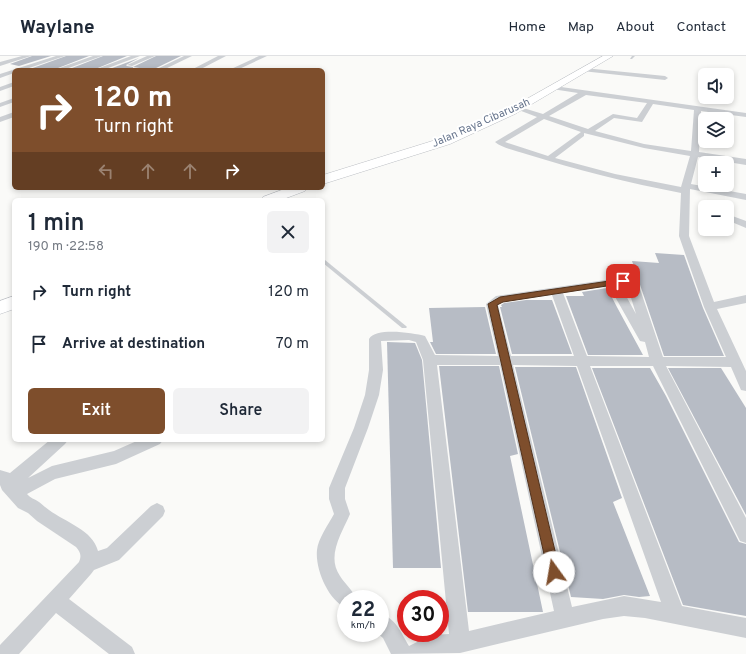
<!DOCTYPE html>
<html lang="en">
<head>
<meta charset="utf-8">
<style>
	:root { --surface:#fff; --page:#f2f2f3; --text:#1f2937; --muted:#747a83; --line:#e0e1e3; --accent:#7e4e2c }
	body { margin:0; font-family:Overpass,sans-serif; background:var(--page); color:var(--text); height:100vh; display:flex; flex-direction:column; font-size:15px; white-space:nowrap }
	* { box-sizing:border-box; margin:0 }
	p { font-size:13px; color:var(--muted) }
	.icon { flex:none; width:22px; height:22px; fill:none; stroke:currentColor; stroke-width:2; stroke-linecap:round; stroke-linejoin:round }
	.map { position:relative; flex:1; overflow:hidden }
	.side { position:absolute; left:12px; top:142px; width:313px; height:244px; display:flex; flex-direction:column; background:var(--surface); border-radius:6px; box-shadow:0 2px 6px #0003 }
	.side>* { flex:none }
	.hud { position:absolute; left:12px; top:12px; width:313px; height:122px; border-radius:6px; box-shadow:0 2px 6px #0003; background:#7e4e2c; color:#fff; overflow:hidden }
	.controls { position:absolute; left:698px; top:12px; display:grid; gap:8px }
	.controls a { display:grid; place-items:center; width:36px; height:36px; border-radius:6px; background:var(--surface); box-shadow:0 2px 6px #0003; font-size:20px }
	.speed { position:absolute; left:337px; top:534px; display:flex; gap:8px; font-size:20px; font-weight:700; text-align:center }
	.speed>* { display:grid; place-content:center; width:52px; height:52px; border-radius:50%; background:var(--surface); box-shadow:0 2px 6px #0003; line-height:1 }
	.speed small { font-size:10px; font-weight:400 }
	.speed .limit { border:6px solid #d22; background:#fff; color:#111 }
	.pin { position:absolute; display:grid; place-items:center; width:34px; height:34px; color:#fff; margin:-17px; border-radius:8px; box-shadow:0 2px 6px #0006 }
	.me { position:absolute; width:44px; margin:-22px; rotate:347deg; stroke-linejoin:round; filter:drop-shadow(0 0 3px #0008) }
	.turn { display:flex; align-items:center; gap:14px; height:84px; padding:0 16px; font-size:18px }
	.turn .icon { width:52px; height:52px; stroke-width:2.5 }
	.turn b { display:block; font-size:28px; line-height:34px }
	.lanes { display:flex; align-items:center; height:38px; padding:0 16px; background:#0003; justify-content:center; gap:20px; direction:ltr }
	.lanes .off { opacity:.35 }
	.round { display:grid; place-items:center; flex:none; width:42px; height:42px; border-radius:6px; background:var(--page) }
	.overview { display:flex; align-items:center; justify-content:space-between; height:68px; padding:0 16px }
	h1 { font-size:24px; font-weight:600; line-height:30px }
	.cta { display:flex; gap:8px; margin-top:auto; padding:8px 16px }
	.cta a { flex:1; height:46px; border-radius:6px; background:var(--accent); color:#fff; font-size:16px; font-weight:600; line-height:46px; text-align:center }
	.cta a+a { background:var(--page); color:var(--text) }
	ul { padding:0; list-style:none }
	li { display:flex; align-items:center; gap:12px; height:52px; padding:0 16px }
	li div { flex:1 }
	li b { display:block; font-size:15px }
	li em { font-style:normal }
	header { display:flex; align-items:center; gap:24px; box-sizing:border-box; height:56px; padding:0 20px; background:var(--surface); border-bottom:1px solid var(--line) }
	header strong { font-size:19px }
	nav { display:flex; gap:22px; margin-inline-start:auto; font-size:14px }
	.map>svg:first-child { display:block }
	.building { fill:#b7bcc5 }
	.lines { fill:none; stroke-linecap:round; stroke-linejoin:round }
	.primary-casing { stroke:#bdc0c5; stroke-width:1 }
	.lane { fill:#cccfd3; fill-rule:evenodd }
	.street { fill:#cccfd3; fill-rule:evenodd }
	.primary { fill:#fff; fill-rule:evenodd }
	.route { fill:#7e4e2c; stroke:#52331d }
	.labels { text-anchor:middle; dominant-baseline:central; stroke-width:4; stroke-linejoin:round; paint-order:stroke }
	.far-street-label { font-size:11px; fill:#66748c; stroke:#fff }
</style>
</head>
<body>
<header>
<strong>Waylane</strong>
<nav><a>Home</a><a>Map</a><a>About</a><a>Contact</a></nav>
</header>
<div class="map">
<svg width="746" height="598" viewBox="0 0 746 598">
	<rect width="100%" height="100%" fill="#fafaf8"/>
	<!-- building -->
	<g class="building">
		<polygon points="32,0 51,0 19,10 10,8"/>
		<polygon points="66,0 89,0 53,14 30,13"/>
		<polygon points="103,0 127,0 93,14 67,14"/>
		<polygon points="156,0 181,0 152,14 133,11 133,14 107,14 139,2 126,9 127,10 133,11"/>
		<polygon points="655,197 684,199 703,252 724,300 664,300 632,205 659,207"/>
		<polygon points="607,232 618,253 643,299 588,299 566,240 584,240 582,236"/>
		<polygon points="526,244 552,244 572,298 512,298 500,251 502,251 501,249 504,247"/>
		<polygon points="485,251 496,298 436,298 430,286 433,286 429,252"/>
		<polygon points="387,286 415,287 422,304 441,512 393,512"/>
		<polygon points="439,310 499,310 518,398 510,400 543,556 468,556"/>
		<polygon points="515,311 576,311 622,442 613,446 650,540 639,541 624,539 603,543 571,541"/>
		<polygon points="592,312 650,312 666,340 739,486 746,488 746,560 683,549"/>
		<polygon points="668,312 721,312 746,352 746,459"/>
	</g>
	<g class="lines">
		<!-- primary casing -->
		<g class="primary-casing">
			<g id="primary">
				<polygon points="603,0 613,0 515,58 450,88 323,128 323,119 442,82 507,54"/>
				<polygon points="287,132 307,132 305,135 281,144 261,144 263,141"/>
				<polygon points="14,240 14,253 0,258 0,245"/>
			</g>
		</g>
		<!-- lane -->
		<g class="lane">
			<polygon points="632,0 635,0 632,3 630,3"/>
			<polygon points="323,204 325,204 406,270 407,271 406,272 402,272 323,207"/>
		</g>
		<!-- street -->
		<g class="street">
			<polygon points="22,0 31,0 0,10 0,6"/>
			<polygon points="56,0 65,0 23,14 14,14 14,17 0,22 0,18"/>
			<polygon points="93,0 102,0 63,14 54,14"/>
			<polygon points="131,0 140,0 103,14 94,14"/>
			<polygon points="147,0 155,0 132,10 127,9"/>
			<polygon points="184,0 192,0 163,14 155,14"/>
			<polygon points="218,0 226,0 199,14 191,14"/>
			<polygon points="259,0 267,0 237,14 229,14"/>
			<polygon points="584,12 665,20 668,22 665,24 582,15 582,13"/>
			<polygon points="14,26 14,30 0,35 0,31"/>
			<path d="M554,30l192,27v4l-45,-6 -2,41 47,7v6l-48,-8 -7,27 55,10v6l-56,-11 -1,47 25,66 32,-7v8l-29,6 29,62v20l-5,-1 -10,-23 -65,-1 80,152v25l-6,-2 -87,-175h-63l92,240 64,12v20l-101,-20 -21,-2 -21,3 -143,34 -69,1 -8,-16 -6,-5h3v-20c17,7 20,18 29,33l22,-11 18,-1 -26,-274 -7,-18 -7,-2 -28,1 2,29 -4,25 -11,33 -23,60v11l5,15c-8,19 -24,42 -10,62 5,8 13,14 16,23h-10v9c-18,-8 -31,-39 -29,-58 1,-11 11,-25 17,-36l-5,-15v-11l25,-60 11,-33 4,-25v-31c7,-12 44,-6 56,-3l10,19 63,1 -12,-52 10,-8 116,-17c10,0 20,-2 27,7l24,71h63l-22,-50 -25,-71 2,-43c-52,-10 -104,-23 -155,-39 -9,-3 -24,-6 -31,-12l42,-25 -21,-8v-2h4l23,7 35,-21 -26,-4 -1,-1zM586,39l61,8 -10,15 -24,-4 -25,15 -39,-13zM653,48l41,6 -3,41 -47,-7 -49,-13 19,-13 28,4zM544,63l37,13 -33,24 -43,-14zM584,77l60,15 46,8 -9,31 -66,-13 -60,-16 29,-22zM620,229h5l3,3 8,26zM609,230l31,55 5,1 4,15 -62,-1 -24,-63zM552,239l22,61h-63l-13,-51 5,-3zM437,309h63l54,246 -85,20zM513,309l64,1 84,236 -37,-6 -52,11z"/>
			<polygon points="14,42 14,46 0,51 0,47"/>
			<polygon points="14,56 14,61 0,66 0,61"/>
			<polygon points="727,158 746,165 746,172 727,164"/>
			<path d="M50,384h18l-3,4 -37,34 24,-12 62,-15 25,-11h24l-3,4 -44,20 -61,15 -28,15c3,4 8,5 12,8 4,3 7,6 10,8 16,12 44,20 49,41l9,-3 44,-42 6,-3 6,3 2,5 -2,5 -44,44 -25,10 -3,4 -22,25 63,48 3,7h-26l-53,-41 -37,41h-19v-9l79,-83c3,-7 1,-10 -3,-15l-39,-26 -9,-8 -10,-5 -16,-18 -2,-5v-15l10,3z"/>
		</g>
		<!-- primary -->
		<use href="#primary" class="primary"/>
	</g>
	<!-- route -->
	<polygon class="route" points="623,223 627,225 626,227 503,246 497,249 560,516 559,521 554,522 549,521 548,516 488,248 500,241"/>
	<g class="labels">
		<!-- far-street labels -->
		<g class="far-street-label">
			<text transform="translate(481 67) rotate(-24)">Jalan Raya Cibarusah</text>
		</g>
	</g>
</svg>
<div class="controls">
<a><svg class="icon" aria-label="sound" viewBox="0 0 24 24"><path d="M4 9h4l5-4v14l-5-4H4zM17 9q2 3 0 6"/></svg></a>
<a><svg class="icon" aria-label="layers" viewBox="0 0 24 24"><path d="M12 4l9 5-9 5-9-5zM3 14l9 5 9-5"/></svg></a>
<a>+</a>
<a>−</a>
</div>
<div class="speed"><div>22<small>km/h</small></div><div class="limit">30</div></div>
<div class="pin" style="left:623px;top:225px;background:#d93025"><svg class="icon" aria-label="arrive" viewBox="0 0 24 24"><path d="M6 21V4h12l-3 4 3 4H6"/></svg></div>
<svg class="me" style="left:554px;top:516px" viewBox="-20 -20 40 40"><circle r="19" fill="#fff"/><path d="M0-13L10 11 0 6-10 11z" fill="#7e4e2c"/></svg>
<div class="hud">
<div class="turn"><svg class="icon" aria-label="right" viewBox="0 0 24 24"><path d="M7 20v-9h11M14 6l5 5-5 5"/></svg><div><b>120 m</b>Turn right</div></div>
<div class="lanes"><svg class="icon off" aria-label="left" viewBox="0 0 24 24"><path d="M17 20v-9H6M10 6l-5 5 5 5"/></svg><svg class="icon off" aria-label="ahead" viewBox="0 0 24 24"><path d="M12 20V5M6 11l6-6 6 6"/></svg><svg class="icon off" aria-label="ahead" viewBox="0 0 24 24"><path d="M12 20V5M6 11l6-6 6 6"/></svg><svg class="icon" aria-label="right" viewBox="0 0 24 24"><path d="M7 20v-9h11M14 6l5 5-5 5"/></svg></div>
</div>
<section class="side">
<div class="overview"><div><h1>1 min</h1><p>190 m · 22:58</p></div><a class="round"><svg class="icon" aria-label="close" viewBox="0 0 24 24"><path d="M6 6l12 12M18 6L6 18"/></svg></a></div>
<ul>
<li><svg class="icon" aria-label="right" viewBox="0 0 24 24"><path d="M7 20v-9h11M14 6l5 5-5 5"/></svg><div><b>Turn right</b></div><em>120 m</em></li>
<li><svg class="icon" aria-label="arrive" viewBox="0 0 24 24"><path d="M6 21V4h12l-3 4 3 4H6"/></svg><div><b>Arrive at destination</b></div><em>70 m</em></li>
</ul>
<div class="cta"><a>Exit</a><a>Share</a></div>
</section>
</div>
</body>
</html>
